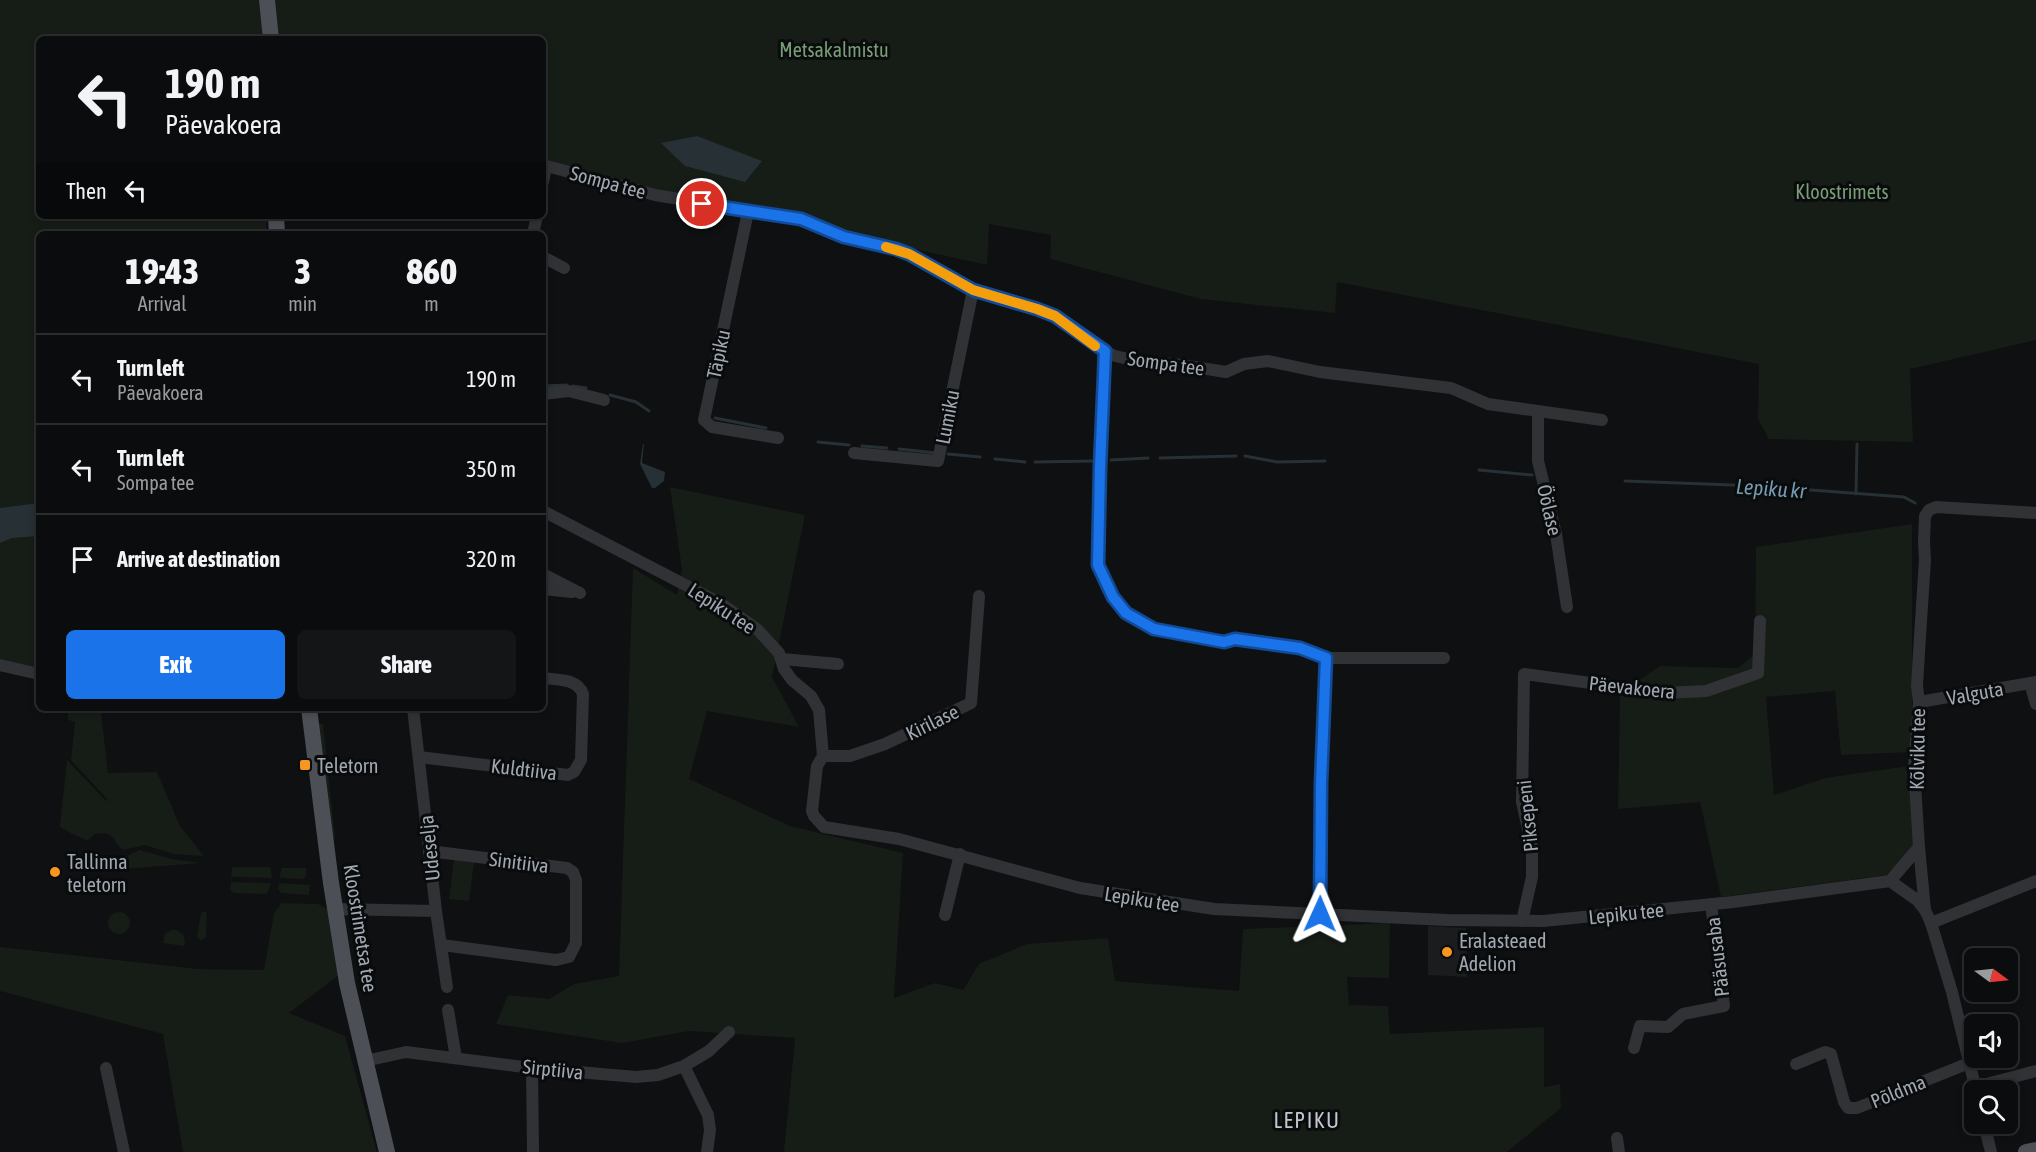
<!DOCTYPE html>
<html lang="en">
<head>
<meta charset="utf-8">
<style>
	:root { --surface:#0b0c0d; --page:#141516; --text:#f1f3f6; --muted:#9a9b9d; --line:#2b2c2e; --accent:#1a73e8 }
	body { margin:0; font-family:"Asap Condensed",sans-serif; background:var(--page); color:var(--text); height:100vh; display:flex; flex-direction:column; font-size:22px; white-space:nowrap }
	* { box-sizing:border-box; margin:0 }
	p { font-size:20px; color:var(--muted) }
	.icon { flex:none; width:33px; height:33px; fill:none; stroke:currentColor; stroke-width:2; stroke-linecap:round; stroke-linejoin:round }
	.map { position:relative; flex:1; overflow:hidden }
	.details { position:absolute; left:36px; top:231px; width:510px; height:480px; display:flex; flex-direction:column; background:var(--surface); border-radius:9px; box-shadow:0 3px 9px #0003,0 0 0 2px var(--line) }
	.details>* { flex:none }
	.hud { position:absolute; left:36px; top:36px; width:510px; height:183px; border-radius:9px; box-shadow:0 3px 9px #0003,0 0 0 2px var(--line); background:#0b0c0d; color:var(--text); overflow:hidden }
	.needle { width:39px; rotate:105deg }
	.tools { position:absolute; left:1964px; top:948px; display:grid; gap:12px }
	.tools a { display:grid; place-items:center; width:54px; height:54px; border-radius:9px; background:var(--surface); box-shadow:0 3px 9px #0003,0 0 0 2px var(--line); font-size:30px }
	.pin { position:absolute; display:grid; place-items:center; width:51px; height:51px; color:#fff; margin:-26px; border:3px solid #fff; border-radius:50%; box-shadow:0 2px 6px #0007 }
	.me { position:absolute; width:66px; margin:-33px; rotate:1deg; stroke-linejoin:round; filter:drop-shadow(0 0 4px #0008) }
	.turn { display:flex; align-items:center; gap:21px; height:126px; padding:0 30px; font-size:27px }
	.turn .icon { width:78px; height:78px; stroke-width:2.5 }
	.turn b { display:block; font-size:42px; line-height:51px }
	.then { display:flex; align-items:center; height:57px; padding:0 30px; background:#0003; gap:12px; font-size:22px }
	.eta { display:flex; justify-content:space-evenly; align-items:center; height:102px; text-align:center }
	.eta b { font-size:36px; font-weight:800; line-height:42px }
	.action { display:flex; gap:12px; margin-top:auto; padding:12px 30px }
	.action a { flex:1; height:69px; border-radius:9px; background:var(--accent); color:#fff; font-size:24px; font-weight:800; line-height:69px; text-align:center }
	.action a+a { background:var(--page); color:var(--text) }
	ul { padding:0; list-style:none }
	li { display:flex; align-items:center; gap:18px; height:90px; padding:0 30px; border-top:2px solid var(--line) }
	li div { flex:1 }
	li b { display:block; font-size:22px }
	li em { font-style:normal }
	.map>svg:first-child { display:block }
	.built { fill:#1b1c1e }
	.green { fill:#161c16 }
	.water { fill:#263035 }
	.lines { fill:none; stroke-linecap:round; stroke-linejoin:round }
	.stream { stroke:#263035; stroke-width:3 }
	.minor { stroke:#303236; stroke-width:12 }
	.major { stroke:#4c4f55; stroke-width:16 }
	.route-casing { stroke:#114b97; stroke-width:15 }
	.route { stroke:#1a73e8; stroke-width:10 }
	.slow { stroke:#f59e0b; stroke-width:10 }
	.poi-dot { fill:#f79621; stroke:#0a0b0c; stroke-width:2 }
	.labels { text-anchor:middle; dominant-baseline:central; stroke-width:6; stroke-linejoin:round; paint-order:stroke }
	.park-label { font-size:20px; fill:#789e76; stroke:#0a0b0c }
	.street-label { font-size:20px; fill:#a0a8b2; stroke:#0a0b0c }
	.poi-label { font-size:20px; fill:#a0a8b2; stroke:#0a0b0c; text-anchor:start }
	.water-label { font-size:21px; font-style:italic; fill:#759bb0; stroke:#0a0b0c }
	.quarter-label { font-size:22px; letter-spacing:1.5px; fill:#c1c6ce; stroke:#0a0b0c }
</style>
</head>
<body>
<div class="map">
<svg width="2036" height="1152" viewBox="0 0 2036 1152">
	<rect width="100%" height="100%" fill="#0f1011"/>
	<!-- built -->
	<polygon class="built" points="1428,926 1466,928 1467,977 1428,975"/>
	<!-- green -->
	<g class="green">
		<polygon points="0,0 2036,0 2036,340 1910,369 1913,442 1769,439 1758,419 1759,364 1337,282 1335,313 1201,299 1050,259 1051,235 989,224 987,265 855,236 806,214 679,196 611,180 543,159 543,39 39,39 39,216 266,216 267,234 39,234 39,668 0,660"/>
		<polygon points="670,487 805,515 772,677 799,727 707,711 689,779 790,826 903,853 894,998 935,983 963,990 979,964 1027,944 1108,938 1115,981 1239,991 1243,929 1390,923 1389,978 1347,977 1349,1005 1388,1006 1390,1034 1544,1027 1544,1087 1560,1084 1561,1108 1507,1152 784,1152 795,1038 689,1031 622,1043 496,1024 508,995 549,999 574,984 619,976 633,568 677,595 682,570"/>
		<polygon points="1912,524 1912,752 1841,755 1835,691 1766,697 1774,795 1825,778 1909,766 1915,848 1886,875 1721,897 1700,802 1618,809 1620,693 1660,666 1738,668 1755,654 1756,547"/>
		<path d="M68,708l33,4 7,61 49,-1 23,54 24,30 -31,-2 -28,-9 -22,5c-11,-9 -8,-20 -28,-16l-8,7c-7,-5 -22,-9 -27,-15l7,-66 39,41 2,-1 -37,-40 4,-38 -7,-2z"/>
		<polygon points="317,723 323,724 335,837 333,841"/>
		<polygon points="140,850 172,859 201,863 99,871 103,867"/>
		<polygon points="454,859 474,862 469,901 449,899"/>
		<polygon points="234,867 269,867 271,869 272,878 231,877 232,868"/>
		<polygon points="282,868 306,868 306,876 303,879 279,878"/>
		<polygon points="231,882 271,883 267,894 234,893 230,890"/>
		<polygon points="279,883 310,885 309,895 281,893 278,889"/>
		<polygon points="282,903 318,904 328,909 339,975 289,1013 345,1036 377,1152 183,1152 163,1034 0,991 0,947 198,969 264,970 274,913"/>
		<polygon points="204,911 207,913 206,937 201,941 197,936 201,913"/>
		<circle cx="119" cy="923" r="11"/>
		<polygon points="174,929 183,934 185,942 184,946 163,943 165,933"/>
	</g>
	<!-- water -->
	<g class="water">
		<polygon points="697,136 762,161 745,182 685,166 661,143"/>
		<polygon points="643,444 644,444 642,463 665,472 664,481 655,488 652,488 640,464"/>
		<polygon points="39,503 39,536 12,538 0,543 0,508"/>
	</g>
	<g class="lines">
		<!-- stream -->
		<g class="stream">
			<polyline points="543,386 567,385"/>
			<polyline points="573,386 586,388"/>
			<polyline points="610,395 636,402 649,411"/>
			<polyline points="715,418 766,428"/>
			<polyline points="818,442 849,445"/>
			<polyline points="862,446 887,448"/>
			<polyline points="899,449 936,453"/>
			<polyline points="948,454 980,457"/>
			<polyline points="1245,456 1277,462 1325,461"/>
			<polyline points="1160,458 1236,456"/>
			<polyline points="995,459 1025,462"/>
			<polyline points="1111,460 1148,458"/>
			<polyline points="1035,462 1093,461"/>
			<polyline points="1479,470 1532,475"/>
			<polyline points="1625,481 1759,486 1904,497 1915,503"/>
			<polyline points="1856,494 1857,444"/>
		</g>
		<!-- minor -->
		<g class="minor">
			<polyline points="543,165 655,195 801,219 844,236 896,249 909,254 973,290 1037,309 1055,317 1095,346 1115,356 1133,360 1182,365 1226,372 1244,364 1268,361 1320,372 1451,388 1488,404 1602,420"/>
			<polyline points="543,182 546,166"/>
			<polyline points="748,212 704,420 712,427 778,438"/>
			<polyline points="533,234 537,216"/>
			<polyline points="543,257 564,268"/>
			<polyline points="1105,351 1100,467 1098,565 1113,597 1126,613 1154,629 1224,642 1235,639 1300,648 1326,658 1444,658"/>
			<polyline points="543,394 569,391 604,400"/>
			<polyline points="1538,412 1538,461 1556,534 1567,607"/>
			<polyline points="854,453 938,461 973,290"/>
			<polyline points="543,511 720,603 758,630 779,653 784,669 792,680 811,696 819,710 823,756 817,766 812,811 814,816 824,827 899,839 1080,888 1214,909 1447,920 1543,921 1733,902 1890,881 1917,900 1925,910"/>
			<polyline points="543,574 580,593"/>
			<polyline points="543,589 572,592"/>
			<polyline points="782,659 838,664"/>
			<polyline points="0,665 39,674"/>
			<polyline points="2030,683 2036,704"/>
			<polyline points="1919,702 2036,682"/>
			<polyline points="413,708 436,911 447,987"/>
			<polyline points="823,756 850,756 885,744 971,703 979,596"/>
			<path d="M419,757l149,18 6,-3 7,-12 2,-66c-6,-16 -26,-14 -40,-16"/>
			<polyline points="429,851 567,868 573,872 576,880 576,943 569,957 556,960 442,945"/>
			<polyline points="1890,881 1919,847"/>
			<polyline points="335,909 436,911"/>
			<polyline points="1320,914 1321,783 1326,658"/>
			<polyline points="945,915 960,854"/>
			<polyline points="1522,921 1532,877 1532,847 1522,802 1524,674 1664,693 1706,691 1758,673 1760,621"/>
			<polyline points="1931,923 2036,881"/>
			<polyline points="448,1010 456,1058"/>
			<polyline points="1634,1048 1640,1026 1668,1027 1683,1014 1724,1006 1711,904"/>
			<polyline points="365,1061 406,1052 532,1068 636,1077 658,1075 684,1066 709,1051 729,1032"/>
			<polyline points="1796,1064 1825,1052 1831,1054 1844,1102 1848,1108 1857,1108 1969,1063"/>
			<polyline points="684,1066 708,1115 710,1130 707,1152"/>
			<polyline points="106,1068 124,1152"/>
			<polyline points="532,1068 533,1152"/>
			<polyline points="1975,1087 2036,1071"/>
			<polyline points="1976,1090 1952,992 1931,923 1925,910 1919,847 1914,768 1919,702 1917,686 1919,652 1925,560 1924,542 1925,516 1929,510 1936,507 2036,513"/>
			<polyline points="1984,1124 1991,1152"/>
			<polyline points="1617,1138 1619,1152"/>
		</g>
		<!-- major -->
		<g class="major">
			<polyline points="267,0 271,39"/>
			<polyline points="276,216 277,234"/>
			<polyline points="309,708 331,883 347,983 387,1152"/>
			<polyline points="2026,1152 2036,1150"/>
		</g>
	</g>
	<g class="lines">
		<!-- route casing -->
		<g class="route-casing">
			<polyline id="route" points="702,204 801,219 844,237 896,249 909,254 973,290 1037,309 1055,316 1105,351 1100,467 1098,565 1113,597 1126,613 1154,629 1224,642 1235,639 1300,648 1326,658 1321,783 1320,914"/>
		</g>
		<!-- route -->
		<use href="#route" class="route"/>
		<!-- slow -->
		<polyline class="slow" points="886,247 909,254 973,290 1037,309 1055,316 1095,346"/>
	</g>
	<!-- markers -->
	<g class="poi-dot">
		<rect x="299" y="759" width="12" height="12" rx="3"/>
		<circle cx="55" cy="872" r="6"/>
		<circle cx="1447" cy="952" r="6"/>
	</g>
	<g class="labels">
		<!-- park labels -->
		<g class="park-label">
			<text x="834" y="49">Metsakalmistu</text>
			<text x="1842" y="191">Kloostrimets</text>
		</g>
		<!-- street labels -->
		<g class="street-label">
			<text transform="translate(608 182) rotate(15)">Sompa tee</text>
			<text transform="translate(718 354) rotate(-78)">Täpiku</text>
			<text transform="translate(1166 363) rotate(8)">Sompa tee</text>
			<text transform="translate(947 417) rotate(-79)">Lumiku</text>
			<text transform="translate(1550 510) rotate(77)">Öölase</text>
			<text transform="translate(722 608) rotate(33)">Lepiku tee</text>
			<text transform="translate(1632 687) rotate(6)">Päevakoera</text>
			<text transform="translate(1975 693) rotate(-10)">Valguta</text>
			<text transform="translate(932 722) rotate(-26)">Kirilase</text>
			<text transform="translate(1917 749) rotate(-89)">Kõlviku tee</text>
			<text transform="translate(524 769) rotate(7)">Kuldtiiva</text>
			<text transform="translate(1527 816) rotate(-96)">Piksepeni</text>
			<text transform="translate(429 848) rotate(-96)">Udeselja</text>
			<text transform="translate(519 862) rotate(7)">Sinitiiva</text>
			<text transform="translate(1142 899) rotate(9)">Lepiku tee</text>
			<text transform="translate(1626 913) rotate(-6)">Lepiku tee</text>
			<text transform="translate(361 928) rotate(81)">Kloostrimetsa tee</text>
			<text transform="translate(1717 957) rotate(-97)">Pääsusaba</text>
			<text transform="translate(553 1069) rotate(6)">Sirptiiva</text>
			<text transform="translate(1898 1091) rotate(-22)">Põldma</text>
		</g>
		<!-- poi labels -->
		<g class="poi-label">
			<text x="317" y="765">Teletorn</text>
			<text x="67" y="861">Tallinna<tspan x="67" dy="23">teletorn</tspan></text>
			<text x="1459" y="940">Eralasteaed<tspan x="1459" dy="23">Adelion</tspan></text>
		</g>
		<!-- water labels -->
		<g class="water-label">
			<text transform="translate(1771 488) rotate(4)">Lepiku kr</text>
		</g>
		<!-- quarter labels -->
		<g class="quarter-label">
			<text x="1307" y="1120">LEPIKU</text>
		</g>
	</g>
</svg>
<div class="tools">
<a><svg class="needle" viewBox="-14 -14 28 28"><path d="M0-13l5 13h-10z" fill="#e53935"/><path d="M0 13l5-13h-10z" fill="#9a9b9d"/></svg></a>
<a><svg class="icon" aria-label="sound" viewBox="0 0 24 24"><path d="M4 9h4l5-4v14l-5-4H4zM17 9q2 3 0 6"/></svg></a>
<a><svg class="icon" aria-label="search" viewBox="0 0 24 24"><circle cx="10" cy="10" r="6"/><path d="M15 15l6 6"/></svg></a>
</div>
<div class="pin" style="left:702px;top:204px;background:#d93025"><svg class="icon" aria-label="arrive" viewBox="0 0 24 24"><path d="M6 21V4h12l-3 4 3 4H6"/></svg></div>
<svg class="me" style="left:1320px;top:914px" viewBox="-20 -20 40 40"><path d="M0-17L14 15 0 8-14 15z" fill="#1a73e8" stroke="#fff" stroke-width="4"/></svg>
<div class="hud">
<div class="turn"><svg class="icon" aria-label="left" viewBox="0 0 24 24"><path d="M17 20v-9H6M10 6l-5 5 5 5"/></svg><div><b>190 m</b>Päevakoera</div></div>
<div class="then">Then<svg class="icon" aria-label="left" viewBox="0 0 24 24"><path d="M17 20v-9H6M10 6l-5 5 5 5"/></svg></div>
</div>
<section class="details">
<div class="eta">
<div><b>19:43</b><p>Arrival</p></div>
<div><b>3</b><p>min</p></div>
<div><b>860</b><p>m</p></div>
</div>
<ul>
<li><svg class="icon" aria-label="left" viewBox="0 0 24 24"><path d="M17 20v-9H6M10 6l-5 5 5 5"/></svg><div><b>Turn left</b><p>Päevakoera</p></div><em>190 m</em></li>
<li><svg class="icon" aria-label="left" viewBox="0 0 24 24"><path d="M17 20v-9H6M10 6l-5 5 5 5"/></svg><div><b>Turn left</b><p>Sompa tee</p></div><em>350 m</em></li>
<li><svg class="icon" aria-label="arrive" viewBox="0 0 24 24"><path d="M6 21V4h12l-3 4 3 4H6"/></svg><div><b>Arrive at destination</b></div><em>320 m</em></li>
</ul>
<div class="action"><a>Exit</a><a>Share</a></div>
</section>
</div>
</body>
</html>
